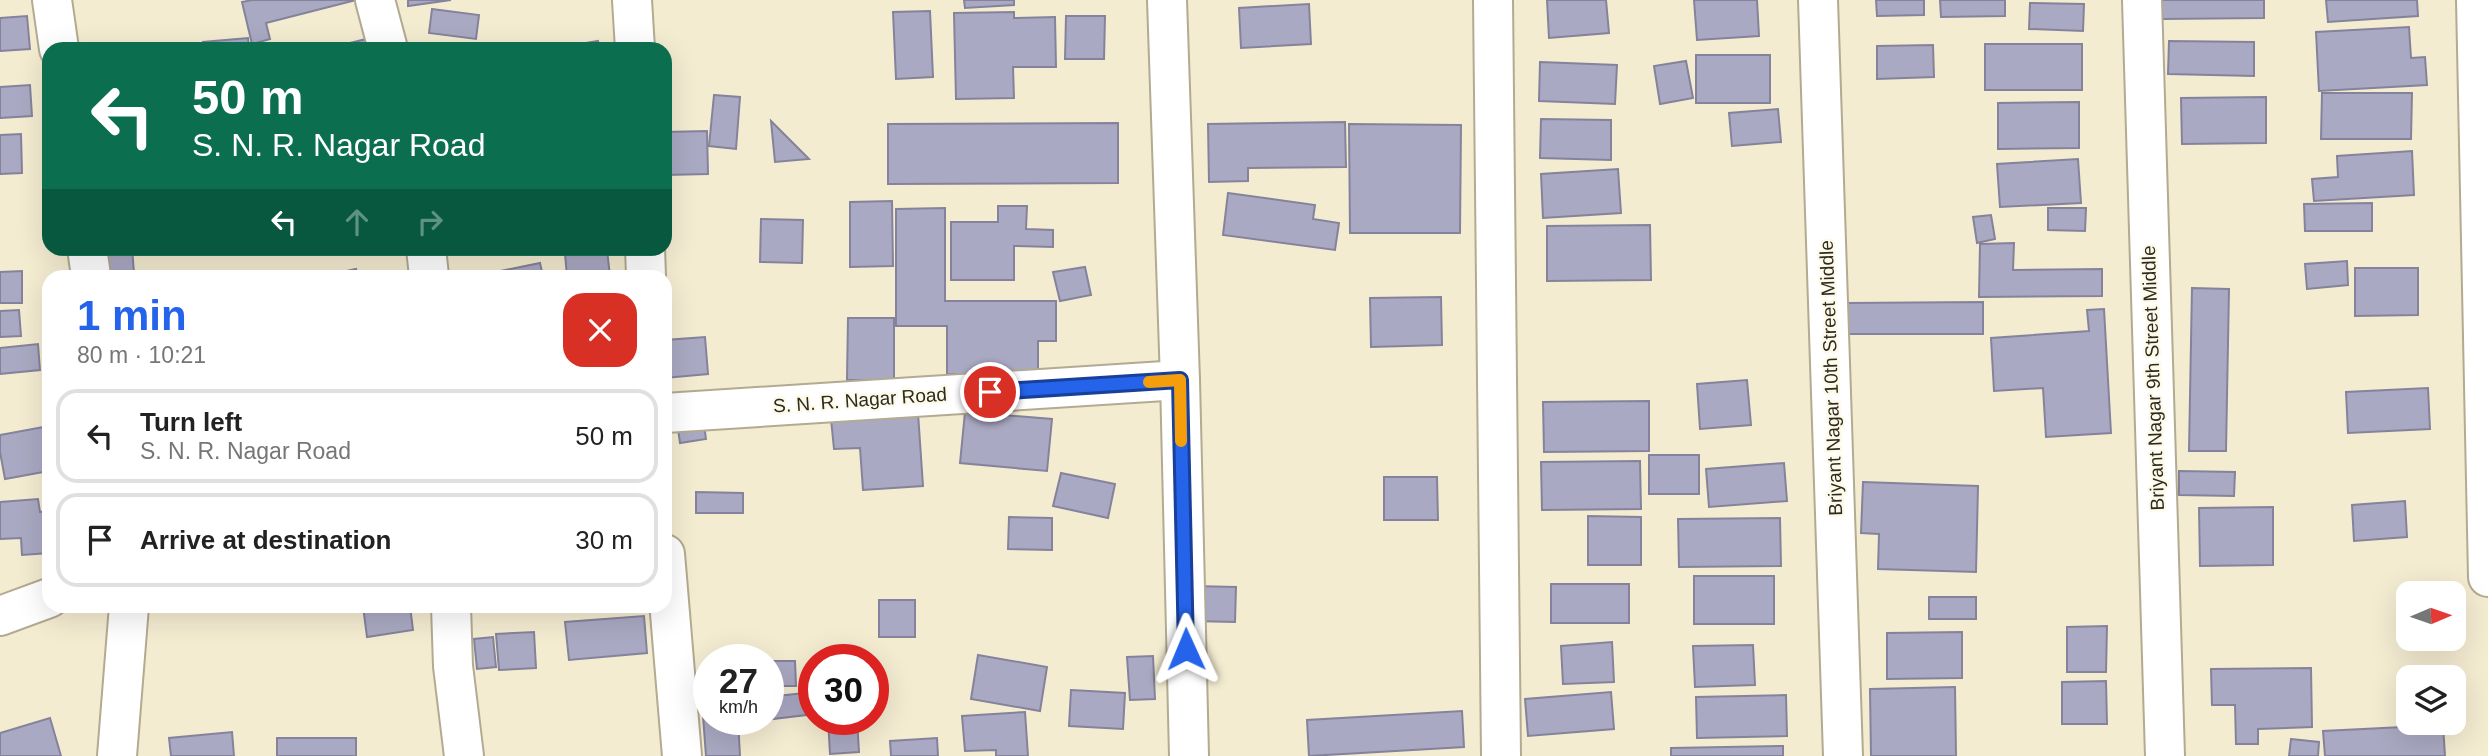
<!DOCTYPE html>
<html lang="en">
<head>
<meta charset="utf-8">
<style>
	:root { --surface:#fff; --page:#f2f2f2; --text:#222; --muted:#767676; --line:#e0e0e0; --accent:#2563eb }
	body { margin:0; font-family:Arial,sans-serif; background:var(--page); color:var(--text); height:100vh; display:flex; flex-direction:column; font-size:26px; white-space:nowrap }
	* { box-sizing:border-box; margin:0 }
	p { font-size:23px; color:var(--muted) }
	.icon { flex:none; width:38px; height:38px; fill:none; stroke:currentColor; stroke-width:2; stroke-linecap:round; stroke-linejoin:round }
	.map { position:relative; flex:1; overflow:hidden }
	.side { position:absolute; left:42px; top:270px; width:630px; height:343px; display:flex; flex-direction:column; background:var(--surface); border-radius:21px; box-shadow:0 7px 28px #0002 }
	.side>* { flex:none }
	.hud { position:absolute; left:42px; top:42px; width:630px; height:214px; border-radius:21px; box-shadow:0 7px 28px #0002; background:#0b6e4f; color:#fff; overflow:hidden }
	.needle { width:46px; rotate:88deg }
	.tools { position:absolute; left:2396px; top:581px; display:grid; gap:14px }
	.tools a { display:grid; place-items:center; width:70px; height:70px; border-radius:14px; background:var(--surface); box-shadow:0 7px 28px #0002; font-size:35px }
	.speed { position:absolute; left:693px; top:644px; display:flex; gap:14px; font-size:35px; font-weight:700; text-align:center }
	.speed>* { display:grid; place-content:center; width:91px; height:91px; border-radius:50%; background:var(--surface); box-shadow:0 7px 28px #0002; line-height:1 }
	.speed small { font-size:18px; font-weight:400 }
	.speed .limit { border:10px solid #d22; background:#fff; color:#111 }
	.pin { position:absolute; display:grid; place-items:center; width:60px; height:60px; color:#fff; margin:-30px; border:4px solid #fff; border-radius:50%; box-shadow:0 2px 7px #0007 }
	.me { position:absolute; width:77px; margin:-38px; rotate:359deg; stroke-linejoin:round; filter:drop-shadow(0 0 5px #0008) }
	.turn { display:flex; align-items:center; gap:24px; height:147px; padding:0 35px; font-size:32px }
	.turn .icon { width:91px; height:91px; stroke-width:2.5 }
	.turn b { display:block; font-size:49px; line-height:60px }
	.lanes { display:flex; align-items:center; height:66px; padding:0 35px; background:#0003; justify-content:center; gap:35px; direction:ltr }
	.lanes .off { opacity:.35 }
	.round { display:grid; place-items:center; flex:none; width:74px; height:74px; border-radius:21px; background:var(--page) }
	.headline { display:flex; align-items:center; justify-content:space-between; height:119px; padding:0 35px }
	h1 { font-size:42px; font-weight:700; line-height:52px; color:var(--accent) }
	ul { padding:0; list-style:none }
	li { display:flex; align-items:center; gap:21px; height:94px; margin:0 14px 10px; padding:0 21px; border:4px solid var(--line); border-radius:21px }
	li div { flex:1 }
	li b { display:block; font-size:26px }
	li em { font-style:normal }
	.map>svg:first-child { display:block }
	.building { fill:#aaa9c3; stroke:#84839b; stroke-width:2 }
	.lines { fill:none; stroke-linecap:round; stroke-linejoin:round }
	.minor-casing { stroke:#b2aa91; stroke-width:42 }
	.minor { stroke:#fff; stroke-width:38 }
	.route-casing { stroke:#184099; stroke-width:18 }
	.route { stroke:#2563eb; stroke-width:12 }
	.slow { stroke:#f59e0b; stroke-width:12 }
	.labels { text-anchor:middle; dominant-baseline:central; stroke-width:5; stroke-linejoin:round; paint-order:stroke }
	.street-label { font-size:19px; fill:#2d2a20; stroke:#fefae9 }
</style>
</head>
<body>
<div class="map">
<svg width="2488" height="756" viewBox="0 0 2488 756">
	<rect width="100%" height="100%" fill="#f4ecd1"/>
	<!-- building -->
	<g class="building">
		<polygon points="252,0 356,0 266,23 270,39 252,44 242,2"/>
		<polygon points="408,0 451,0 408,6"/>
		<polygon points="964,0 1014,0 1014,5 965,8"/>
		<polygon points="1547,0 1606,0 1609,33 1549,38"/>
		<polygon points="1694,0 1757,0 1759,36 1697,40"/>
		<polygon points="1876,0 1924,0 1924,15 1877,16"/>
		<polygon points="1940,0 2005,0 2005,16 1941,17"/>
		<polygon points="2162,0 2264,0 2264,18 2162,19"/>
		<polygon points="2326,0 2417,0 2418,16 2328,22"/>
		<polygon points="2030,3 2084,4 2083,31 2029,29"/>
		<polygon points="1309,4 1311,44 1241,48 1239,8"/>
		<polygon points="432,9 479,15 476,39 429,33"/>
		<polygon points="930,11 933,77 896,79 893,12"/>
		<polygon points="1014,12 1014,18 1055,17 1056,67 1013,67 1014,98 956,99 954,13"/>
		<polygon points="27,16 30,49 0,51 0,18"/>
		<polygon points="1066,16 1105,16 1104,59 1065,59"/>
		<polygon points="2409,27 2411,58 2425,57 2427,85 2319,91 2316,32"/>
		<polygon points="248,38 249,49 203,49 203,42"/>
		<polygon points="366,39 368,49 326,49"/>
		<polygon points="598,41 599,49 550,49"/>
		<polygon points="2169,41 2254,42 2254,76 2168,74"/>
		<rect x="1985" y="44" width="97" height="46"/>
		<polygon points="1933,45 1934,77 1877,79 1877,46"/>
		<rect x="1696" y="55" width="74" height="48"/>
		<polygon points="1686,61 1693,98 1660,104 1654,66"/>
		<polygon points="1540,62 1617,65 1615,104 1539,101"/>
		<polygon points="30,85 32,116 0,118 0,87"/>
		<polygon points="2322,93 2412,93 2411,139 2321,139"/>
		<polygon points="714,95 740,97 736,149 709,146"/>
		<polygon points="2266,97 2266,143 2182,144 2181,98"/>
		<polygon points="2079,102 2079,148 1998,149 1998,103"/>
		<polygon points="1778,109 1781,142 1732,146 1729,113"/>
		<polygon points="1541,119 1611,120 1611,160 1540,158"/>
		<polygon points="771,121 809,159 775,162"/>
		<polygon points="1345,122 1346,167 1248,168 1248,181 1209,182 1208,124"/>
		<polygon points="1118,123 1118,183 888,184 888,124"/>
		<polygon points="1349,124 1461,125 1460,233 1350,233"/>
		<polygon points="707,131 708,174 665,175 665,132"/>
		<polygon points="21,134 22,173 0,174 0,135"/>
		<polygon points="2412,151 2414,195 2314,201 2312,179 2338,177 2337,156"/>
		<polygon points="2078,159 2081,203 2000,207 1997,164"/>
		<polygon points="1618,169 1621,213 1543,218 1541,174"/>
		<polygon points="1228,193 1315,205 1313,219 1339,223 1335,250 1223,235"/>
		<polygon points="892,201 893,266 850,267 850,202"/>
		<polygon points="2372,203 2372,231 2305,231 2304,204"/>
		<polygon points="998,206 1027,206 1026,229 1053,230 1053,247 1014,246 1014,280 951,280 951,222 998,222"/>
		<polygon points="945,208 945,301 1056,301 1056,341 1038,341 1038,374 947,374 947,326 896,326 896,209"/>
		<polygon points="2048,208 2086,208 2085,231 2048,230"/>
		<polygon points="1991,215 1995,239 1977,243 1973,217"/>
		<polygon points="761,219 803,220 802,263 760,262"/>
		<polygon points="1650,225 1651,280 1547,281 1547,226"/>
		<polygon points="2014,243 2013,270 2102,269 2102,296 1979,297 1980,244"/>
		<polygon points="96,248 132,248 134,273 98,275"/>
		<polygon points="607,250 610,276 567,276 565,254"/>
		<polygon points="2347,261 2348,285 2307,289 2305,264"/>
		<polygon points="540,263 543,276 476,276"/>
		<polygon points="1085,267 1091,295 1060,301 1053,272"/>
		<polygon points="2355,268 2418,268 2418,315 2355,316"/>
		<polygon points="356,269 358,276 324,276"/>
		<polygon points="22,271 22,303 0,303 0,272"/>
		<polygon points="2192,288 2229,289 2226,451 2189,451"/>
		<polygon points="1441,297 1442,345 1371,347 1370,298"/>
		<polygon points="1983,302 1983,334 1845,334 1845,303"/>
		<polygon points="2104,309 2111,433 2046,437 2043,388 1994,391 1991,338 2089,331 2087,310"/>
		<polygon points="19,310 21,336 0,337 0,311"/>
		<polygon points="848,318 894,318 894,380 847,380"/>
		<polygon points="705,337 708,374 665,378 665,340"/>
		<polygon points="38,344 40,370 0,374 0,348"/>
		<polygon points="1747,380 1751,425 1700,429 1697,384"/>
		<polygon points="2428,388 2430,429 2348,433 2346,392"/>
		<polygon points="1649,401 1649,451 1544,452 1543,402"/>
		<polygon points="965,412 1052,419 1047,471 960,463"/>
		<polygon points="918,413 923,486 863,490 860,448 834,449 831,419"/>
		<polygon points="703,418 706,439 680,443 677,422"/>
		<polygon points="49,426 49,471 5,479 0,452 0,435"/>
		<rect x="1649" y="455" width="50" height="39"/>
		<polygon points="1640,461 1641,509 1542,510 1541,462"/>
		<polygon points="1784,463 1787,501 1709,507 1706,469"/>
		<polygon points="2179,471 2235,472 2234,496 2179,495"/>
		<polygon points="1061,473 1115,484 1108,518 1053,506"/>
		<polygon points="1384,477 1437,477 1438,520 1384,520"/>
		<polygon points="1863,482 1978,486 1976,572 1878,569 1879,534 1861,533"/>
		<polygon points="696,492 743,493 743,513 696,513"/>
		<polygon points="38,499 40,512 49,511 49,553 22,555 21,538 0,539 0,502"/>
		<polygon points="2405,501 2407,537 2354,541 2352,505"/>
		<polygon points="2273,507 2273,565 2200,566 2199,508"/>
		<polygon points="1588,516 1641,517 1641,565 1588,565"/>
		<polygon points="1009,517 1052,518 1052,550 1008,549"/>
		<polygon points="1780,518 1781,566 1679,567 1678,519"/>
		<rect x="1694" y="576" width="80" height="48"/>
		<rect x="1551" y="584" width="78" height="39"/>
		<polygon points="1193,586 1236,587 1235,622 1193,621"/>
		<rect x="1929" y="597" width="47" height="22"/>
		<rect x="879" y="600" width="36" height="37"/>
		<polygon points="318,606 410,606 413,630 367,637 363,606 319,612"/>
		<polygon points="644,616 647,653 569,660 565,622"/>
		<polygon points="2107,626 2106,672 2067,672 2067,627"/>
		<polygon points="534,632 536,668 499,670 496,634"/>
		<polygon points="1962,632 1962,678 1887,679 1887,633"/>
		<polygon points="493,637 496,667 477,669 474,639"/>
		<polygon points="1612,642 1614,682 1563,684 1561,646"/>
		<polygon points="1753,645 1755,685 1695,687 1693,646"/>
		<polygon points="978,655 1047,667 1040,711 971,699"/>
		<polygon points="1153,656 1155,699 1130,700 1127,657"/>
		<polygon points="768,661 795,661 796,686 768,686"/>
		<polygon points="2311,668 2312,727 2258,729 2258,744 2236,744 2235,705 2212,705 2211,669"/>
		<polygon points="2106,681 2107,724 2062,724 2062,682"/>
		<polygon points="1955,687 1956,756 1871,756 1870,689"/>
		<polygon points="1071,690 1125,693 1123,729 1069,726"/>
		<polygon points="1611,692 1614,729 1528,736 1525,699"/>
		<polygon points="804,693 806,715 765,720 768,719 768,697"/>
		<polygon points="1786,695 1787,736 1697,738 1696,697"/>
		<polygon points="702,702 709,702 709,719 738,719 740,756 706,756"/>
		<polygon points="1462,711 1464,747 1309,756 1307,720"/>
		<polygon points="1025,712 1028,756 996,756 996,750 965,751 962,716"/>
		<polygon points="50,718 61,756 0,756 0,733"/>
		<polygon points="828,719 857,719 859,752 830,754"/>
		<polygon points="2443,725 2445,756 2325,756 2323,731"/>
		<polygon points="232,732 234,756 171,756 169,738"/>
		<rect x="277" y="738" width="79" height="18"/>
		<polygon points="937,738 938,756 891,756 890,741"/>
		<polygon points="2291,739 2319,742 2318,756 2289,756"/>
		<polygon points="1783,746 1783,756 1671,756 1671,748"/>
	</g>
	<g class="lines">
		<!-- minor casing -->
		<g class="minor-casing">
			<g id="minor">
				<polyline points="52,0 59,49"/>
				<polyline points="375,0 388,49"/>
				<polyline points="632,0 635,49"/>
				<polyline points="1167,0 1180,380 1189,756"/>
				<polyline points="1493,0 1501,756"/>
				<polyline points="1818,0 1843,756"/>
				<polyline points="2142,0 2165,756"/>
				<polyline points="2476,0 2488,577"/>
				<polyline points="87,248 91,276"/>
				<polyline points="426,248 429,276"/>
				<polyline points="645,248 646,276"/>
				<polyline points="665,413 1180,380"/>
				<polyline points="665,554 682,756"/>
				<polyline points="451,606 453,666 464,756"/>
				<polyline points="0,616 49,598"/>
				<polyline points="117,756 129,606"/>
			</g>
		</g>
		<!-- minor -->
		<use href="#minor" class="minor"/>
	</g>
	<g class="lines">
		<!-- route casing -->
		<g class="route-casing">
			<polyline id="route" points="990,392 1180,380 1186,649"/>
		</g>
		<!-- route -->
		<use href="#route" class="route"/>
		<!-- slow -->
		<polyline class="slow" points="1149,382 1180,380 1181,441"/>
	</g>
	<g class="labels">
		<!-- street labels -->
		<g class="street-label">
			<text transform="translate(1831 378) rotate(-92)">Briyant Nagar 10th Street Middle</text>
			<text transform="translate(2153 378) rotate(-92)">Briyant Nagar 9th Street Middle</text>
			<text transform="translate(860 400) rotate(-4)">S. N. R. Nagar Road</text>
		</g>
	</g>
</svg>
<div class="tools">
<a><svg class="needle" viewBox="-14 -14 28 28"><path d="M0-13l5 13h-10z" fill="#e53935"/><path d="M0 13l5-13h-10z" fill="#767676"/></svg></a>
<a><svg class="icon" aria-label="layers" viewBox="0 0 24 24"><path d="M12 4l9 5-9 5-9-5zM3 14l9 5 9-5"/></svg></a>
</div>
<div class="speed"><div>27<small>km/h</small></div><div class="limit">30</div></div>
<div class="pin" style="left:990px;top:392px;background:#d93025"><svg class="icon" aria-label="arrive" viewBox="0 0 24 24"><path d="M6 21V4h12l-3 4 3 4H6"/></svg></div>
<svg class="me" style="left:1186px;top:649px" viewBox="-20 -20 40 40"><path d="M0-17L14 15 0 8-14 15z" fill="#2563eb" stroke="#fff" stroke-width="4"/></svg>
<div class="hud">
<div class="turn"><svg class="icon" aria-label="left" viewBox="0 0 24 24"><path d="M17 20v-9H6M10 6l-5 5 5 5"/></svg><div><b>50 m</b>S. N. R. Nagar Road</div></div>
<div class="lanes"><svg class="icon" aria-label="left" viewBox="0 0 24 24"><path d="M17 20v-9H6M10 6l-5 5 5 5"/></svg><svg class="icon off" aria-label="ahead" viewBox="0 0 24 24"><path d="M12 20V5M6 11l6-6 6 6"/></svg><svg class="icon off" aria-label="right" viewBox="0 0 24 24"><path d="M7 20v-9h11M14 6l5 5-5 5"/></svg></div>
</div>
<section class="side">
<div class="headline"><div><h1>1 min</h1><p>80 m · 10:21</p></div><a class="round" style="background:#d93025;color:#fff"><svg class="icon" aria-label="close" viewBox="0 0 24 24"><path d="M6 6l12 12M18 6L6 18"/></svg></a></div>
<ul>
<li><svg class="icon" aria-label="left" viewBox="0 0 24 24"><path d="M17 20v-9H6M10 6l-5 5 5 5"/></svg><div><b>Turn left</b><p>S. N. R. Nagar Road</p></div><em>50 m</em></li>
<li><svg class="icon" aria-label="arrive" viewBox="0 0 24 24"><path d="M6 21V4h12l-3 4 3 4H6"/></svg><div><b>Arrive at destination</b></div><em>30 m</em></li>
</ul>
</section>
</div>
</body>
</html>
